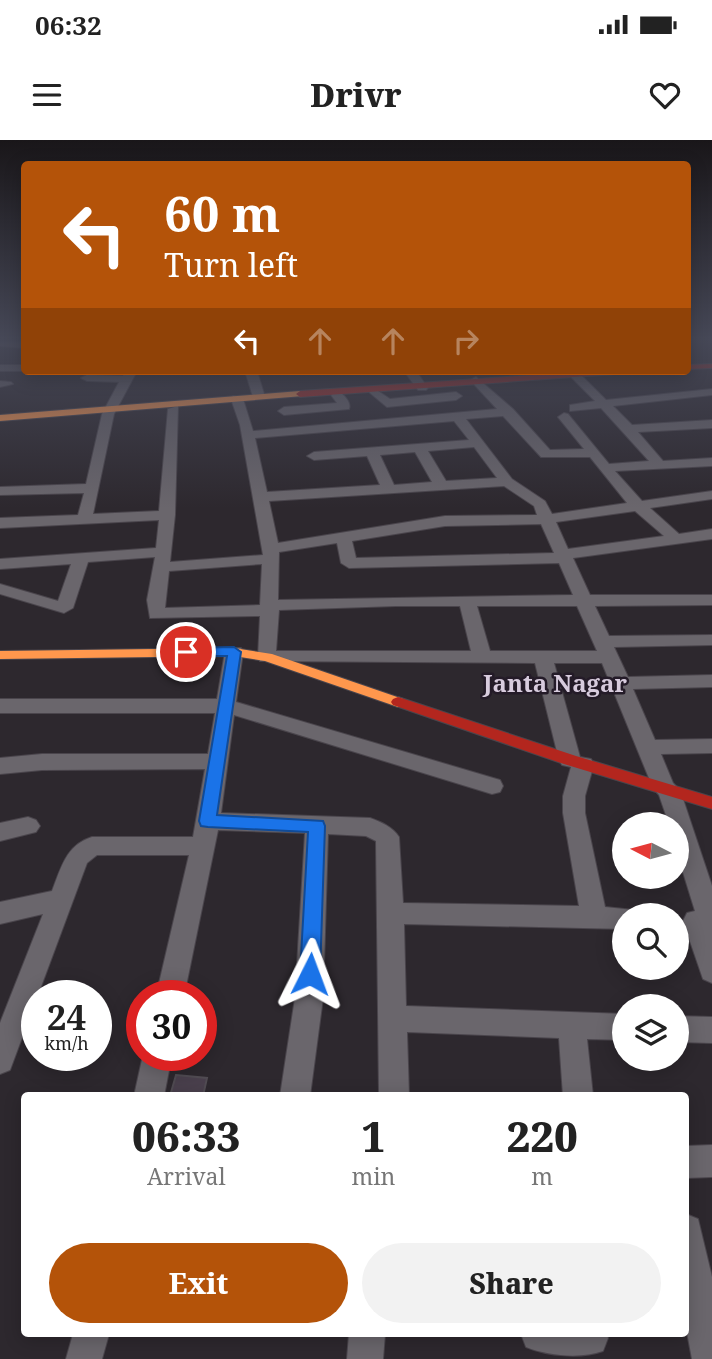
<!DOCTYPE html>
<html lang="en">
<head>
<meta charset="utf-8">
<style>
	:root { --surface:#fff; --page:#f2f2f2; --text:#222; --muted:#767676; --accent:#b45309 }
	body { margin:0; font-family:"Noto Serif",serif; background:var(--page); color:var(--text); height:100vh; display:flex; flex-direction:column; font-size:26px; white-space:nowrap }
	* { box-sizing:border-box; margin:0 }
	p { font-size:23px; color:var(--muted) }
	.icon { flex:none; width:38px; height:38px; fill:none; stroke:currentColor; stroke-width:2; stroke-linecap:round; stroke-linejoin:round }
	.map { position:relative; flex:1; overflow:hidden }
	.details { position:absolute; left:21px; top:952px; width:668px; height:245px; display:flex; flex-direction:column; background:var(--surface); border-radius:7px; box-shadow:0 4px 18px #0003 }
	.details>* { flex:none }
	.hud { position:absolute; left:21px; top:21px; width:670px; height:214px; border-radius:7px; box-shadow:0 4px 18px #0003; background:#b45309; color:#fff; overflow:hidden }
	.needle { width:46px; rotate:276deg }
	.controls { position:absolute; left:612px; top:672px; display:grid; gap:14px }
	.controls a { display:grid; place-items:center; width:77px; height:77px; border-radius:50%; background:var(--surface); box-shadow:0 4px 18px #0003; font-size:35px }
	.speed { position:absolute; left:21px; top:840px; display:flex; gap:14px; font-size:35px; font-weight:700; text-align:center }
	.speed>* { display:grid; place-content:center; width:91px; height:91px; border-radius:50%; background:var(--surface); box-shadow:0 4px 18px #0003; line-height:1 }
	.speed small { font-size:18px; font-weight:400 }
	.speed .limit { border:10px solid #d22; background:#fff; color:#111 }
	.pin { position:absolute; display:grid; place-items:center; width:60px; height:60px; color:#fff; margin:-30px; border:4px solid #fff; border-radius:50%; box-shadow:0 2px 7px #0007 }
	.me { position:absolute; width:77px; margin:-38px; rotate:3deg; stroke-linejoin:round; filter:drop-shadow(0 0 5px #0008) }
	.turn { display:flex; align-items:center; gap:24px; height:147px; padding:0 28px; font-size:32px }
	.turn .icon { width:91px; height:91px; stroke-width:2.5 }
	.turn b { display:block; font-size:49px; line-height:60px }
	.lanes { display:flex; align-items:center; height:66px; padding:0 28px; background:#0003; justify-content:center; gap:35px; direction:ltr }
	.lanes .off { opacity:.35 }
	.eta { display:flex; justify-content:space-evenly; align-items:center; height:119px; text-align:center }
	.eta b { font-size:42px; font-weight:800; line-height:49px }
	.cta { display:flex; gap:14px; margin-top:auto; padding:14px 28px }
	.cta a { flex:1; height:80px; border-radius:42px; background:var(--accent); color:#fff; font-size:28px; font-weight:800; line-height:80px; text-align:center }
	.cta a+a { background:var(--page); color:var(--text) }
	.status { display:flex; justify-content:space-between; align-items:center; height:49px; padding:0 35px; background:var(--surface); direction:ltr }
	.status svg { height:19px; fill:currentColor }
	header { display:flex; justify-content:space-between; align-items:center; height:91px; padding:0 28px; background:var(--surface); font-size:32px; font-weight:800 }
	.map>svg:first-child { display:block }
	.building { fill:#4a404d; stroke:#514c53; stroke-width:2 }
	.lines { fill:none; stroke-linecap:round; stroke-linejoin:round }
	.street-casing { stroke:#4a454c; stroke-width:2 }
	.slow-casing { stroke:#4a454c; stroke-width:2 }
	.jam-casing { stroke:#4a454c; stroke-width:2 }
	.street { fill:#6a666c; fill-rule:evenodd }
	.slow { fill:#ff974d; fill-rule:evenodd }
	.jam { fill:#b3261e; fill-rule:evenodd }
	.route { fill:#1a73e8; stroke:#114b97; stroke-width:2 }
	.labels { text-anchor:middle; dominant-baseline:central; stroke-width:5; stroke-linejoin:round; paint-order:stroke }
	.neighbourhood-label { font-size:24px; font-weight:bold; fill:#d8ccde; stroke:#241b28 }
</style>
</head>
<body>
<div class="status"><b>06:32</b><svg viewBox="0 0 49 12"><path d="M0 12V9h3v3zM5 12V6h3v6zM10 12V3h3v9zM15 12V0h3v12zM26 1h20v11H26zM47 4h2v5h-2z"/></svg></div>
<header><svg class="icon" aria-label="menu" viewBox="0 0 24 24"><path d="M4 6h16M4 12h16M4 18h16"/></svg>Drivr<svg class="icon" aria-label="heart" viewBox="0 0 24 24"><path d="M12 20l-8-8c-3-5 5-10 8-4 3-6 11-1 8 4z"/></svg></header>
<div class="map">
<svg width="712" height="1219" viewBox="0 0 712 1219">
	<rect width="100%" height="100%" fill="#2d282e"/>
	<!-- building -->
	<polygon class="building" points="176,935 207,938 203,956 170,956"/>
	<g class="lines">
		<!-- street casing -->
		<g class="street-casing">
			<g id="street">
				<polygon points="0,202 24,202 24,208 0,206"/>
				<polygon points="0,225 24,225 25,231 0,231"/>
				<path d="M125,231h12l-23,43 -21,100 66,-3 9,-102 10,-3 -3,109 -5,47 93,-7 -23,-130 -9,-26 2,-3 10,3 10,32 244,-22 -27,-29 6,-3 37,32 37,41 34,-1 -26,-32 6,-4 4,1 41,50 40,-3 -48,-53 -31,3v-6l25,-4 -25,-25v-4h8l28,28 106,-11v6l-99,11 19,19 80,-5v8l-74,4 25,29 49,-3v8l-97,5 27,30 70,-10v8l-62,9 29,26 33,-5v10l-139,19 17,37h122v10l-117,1 14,30 103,-1v10l-98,2 14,30 84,-2v12l-79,2 22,51 57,-1v14l-51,1 12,29 7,7 32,96v97l-9,-4 -20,-58 4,-8 8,-2 -18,-58v-29h-8l-10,-29 -6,-7 -51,-125h-48l26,94 11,2 3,5 -9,32v17l20,94 29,3 2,5h-11v14l-221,-5 2,82 219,8v26l-38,-1 6,57h-30l-4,-58 -152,-6 2,64h-30l-3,-255 -10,-5 -38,-2 -5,164 -13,98h-30l15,-98 10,-165 -87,-3 -34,166h-28l33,-141h-92l-10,8 -77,207 -10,4v-51l43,-109 -43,10v-22l52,-11c9,-23 14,-46 40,-54h101l12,-68 -163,1 -42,4v-16l42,-4h166l7,-41h-215v-14h217l8,-47 2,-4h14l2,4 -7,50 264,78 3,6 -3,6 -8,2 -258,-79 -13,98 149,5c11,4 23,9 29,19l4,66 176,3 -16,-93v-17l8,-29 -9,-2 -3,-5 -24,-97 -275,-2 -2,-4 2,-41 -110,2 -3,-18 8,-43 -67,5 -15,46 -9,5 -64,-19v-10l58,17 13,-37 -71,5v-10l156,-11 3,-28 -159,8v-10l78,-3 6,-22 -84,2v-8l86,-3 16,-70 17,-32 -32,-1 -6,-3 6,-3 36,1zM503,276l38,41h49l37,46 -75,11 -7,-13 -33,-22 -46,-60zM454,281l15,19 -155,12 -7,4 7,4 53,-4 13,29 -113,7 -12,-54zM474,307l23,31 -51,3 -18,-30zM415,312l17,30 -38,3 -14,-30zM504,346l30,20 3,9 -92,1 -167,27 -9,-42zM635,371l29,25 -96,13 -12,-27zM541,384l13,29 -198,5 -4,-17 93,-15zM337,403l4,20 8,5 210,-5 14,32 -295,5 1,-48zM262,424l-2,41 -95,3 4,-37zM396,466h64l11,45h-195l3,-41zM477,466h100l20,45h-107z"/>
				<polygon points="245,231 257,231 265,257 263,259 253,257"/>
				<polygon points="404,231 416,231 428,248 426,250 418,250"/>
				<polygon points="0,241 11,242 13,244 0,247"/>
				<polygon points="375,249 390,259 456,252 462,256 456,260 387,267 369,252"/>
				<path d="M337,251c6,2 15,12 12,18l-65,6 -6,-4 6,-4 53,-4 -6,-8z"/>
				<polygon points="28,677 36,680 40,686 36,692 0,701 0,683"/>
				<polygon points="677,876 712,877 712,903 677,902"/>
				<polygon points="143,915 172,915 164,956 134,956"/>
				<polygon points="712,1005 712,1037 686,1038 686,1006"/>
				<polygon points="686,1074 698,1079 712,1137 712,1219 692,1219 686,1187"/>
				<polygon points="73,1194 109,1194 102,1219 66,1219"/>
				<polygon points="349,1194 385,1194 383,1219 347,1219"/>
				<path d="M521,1194h85l2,4 -5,13c-22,8 -55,5 -77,-4z"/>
			</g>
		</g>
		<!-- slow casing -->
		<g class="slow-casing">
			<g id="slow">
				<polygon points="300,251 303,252 303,256 0,281 0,275"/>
				<polygon points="234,508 272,514 403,559 405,562 398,567 265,521 234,516 0,519 0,511"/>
			</g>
		</g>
		<!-- jam casing -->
		<g class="jam-casing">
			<g id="jam">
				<polygon points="712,224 712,228 688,229 688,225"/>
				<polygon points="593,231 633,231 629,233 300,257 296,254 300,251"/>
				<polygon points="398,557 576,616 712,657 712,669 564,624 393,565 391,562 393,559"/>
			</g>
		</g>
		<!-- street -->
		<use href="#street" class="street"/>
		<!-- slow -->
		<use href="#slow" class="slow"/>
		<!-- jam -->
		<use href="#jam" class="jam"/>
	</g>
	<!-- sky -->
	<linearGradient id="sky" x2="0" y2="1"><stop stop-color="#191619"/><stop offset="0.54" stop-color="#464857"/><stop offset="1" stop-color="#464857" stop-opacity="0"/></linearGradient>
	<rect width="712" height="368" fill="url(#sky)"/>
	<!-- route -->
	<polygon class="route" points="234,507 241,512 217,675 323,681 325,686 320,834 317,840 310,843 303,840 300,834 308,692 208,687 201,686 199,681 227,516 186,516 179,512 186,508"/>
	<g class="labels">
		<!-- neighbourhood labels -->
		<g class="neighbourhood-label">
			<text x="555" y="542">Janta Nagar</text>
		</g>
	</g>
</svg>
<div class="controls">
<a><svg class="needle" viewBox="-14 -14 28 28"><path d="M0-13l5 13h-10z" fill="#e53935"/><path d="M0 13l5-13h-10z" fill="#767676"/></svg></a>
<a><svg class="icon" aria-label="search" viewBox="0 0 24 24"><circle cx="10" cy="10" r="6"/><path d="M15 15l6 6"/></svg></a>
<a><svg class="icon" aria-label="layers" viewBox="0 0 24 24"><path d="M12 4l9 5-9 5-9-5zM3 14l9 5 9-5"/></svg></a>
</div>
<div class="speed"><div>24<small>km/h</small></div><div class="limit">30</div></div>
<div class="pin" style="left:186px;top:512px;background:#d93025"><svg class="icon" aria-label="arrive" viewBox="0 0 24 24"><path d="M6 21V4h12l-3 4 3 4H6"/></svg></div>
<svg class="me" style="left:310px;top:834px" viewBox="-20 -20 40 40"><path d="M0-17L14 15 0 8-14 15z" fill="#1a73e8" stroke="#fff" stroke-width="4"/></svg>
<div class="hud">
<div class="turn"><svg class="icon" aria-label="left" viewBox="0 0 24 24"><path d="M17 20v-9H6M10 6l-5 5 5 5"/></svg><div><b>60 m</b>Turn left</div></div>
<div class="lanes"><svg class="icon" aria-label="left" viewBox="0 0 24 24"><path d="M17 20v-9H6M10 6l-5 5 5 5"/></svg><svg class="icon off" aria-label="ahead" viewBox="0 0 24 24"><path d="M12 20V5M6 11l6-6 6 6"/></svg><svg class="icon off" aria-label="ahead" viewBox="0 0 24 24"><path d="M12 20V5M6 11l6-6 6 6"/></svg><svg class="icon off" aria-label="right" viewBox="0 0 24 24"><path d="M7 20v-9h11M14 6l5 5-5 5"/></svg></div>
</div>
<section class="details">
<div class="eta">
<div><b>06:33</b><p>Arrival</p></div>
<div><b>1</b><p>min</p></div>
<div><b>220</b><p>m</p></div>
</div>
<div class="cta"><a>Exit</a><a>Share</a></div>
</section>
</div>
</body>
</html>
